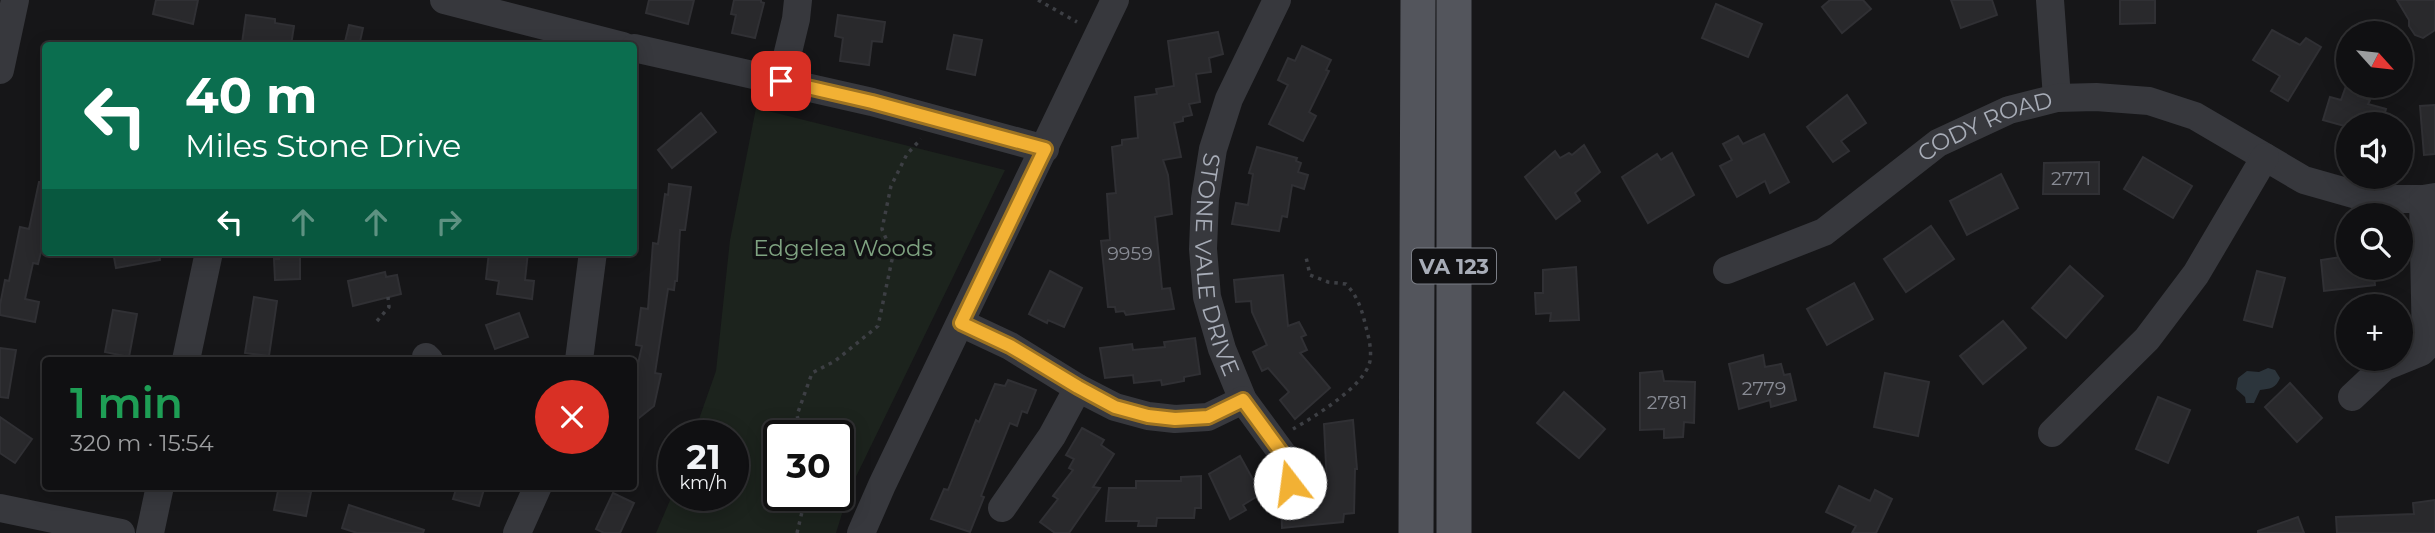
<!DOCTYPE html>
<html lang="en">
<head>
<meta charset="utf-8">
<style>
	:root { --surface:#101012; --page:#1e1e20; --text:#f1f3f6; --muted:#9c9d9f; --line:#303032 }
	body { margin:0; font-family:Montserrat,sans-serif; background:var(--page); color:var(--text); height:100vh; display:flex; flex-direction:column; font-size:26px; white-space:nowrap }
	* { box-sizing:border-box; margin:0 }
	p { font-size:23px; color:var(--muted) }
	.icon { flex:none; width:38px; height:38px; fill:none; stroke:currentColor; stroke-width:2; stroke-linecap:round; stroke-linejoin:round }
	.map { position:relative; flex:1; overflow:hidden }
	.panel { position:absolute; left:42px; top:357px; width:595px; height:133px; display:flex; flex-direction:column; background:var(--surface); border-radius:7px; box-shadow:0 4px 18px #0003,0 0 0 2px var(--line) }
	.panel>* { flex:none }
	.guide { position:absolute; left:42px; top:42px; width:595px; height:214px; border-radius:7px; box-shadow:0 4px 18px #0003,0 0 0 2px var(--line); background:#0b6e4f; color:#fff; overflow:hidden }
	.needle { width:46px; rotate:117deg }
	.buttons { position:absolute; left:2336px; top:21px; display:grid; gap:14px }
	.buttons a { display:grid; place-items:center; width:77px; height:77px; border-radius:50%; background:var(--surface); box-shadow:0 4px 18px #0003,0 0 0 2px var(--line); font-size:35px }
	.speed { position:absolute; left:658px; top:420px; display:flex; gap:14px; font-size:35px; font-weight:700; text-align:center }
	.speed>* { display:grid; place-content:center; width:91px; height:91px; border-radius:50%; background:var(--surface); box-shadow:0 4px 18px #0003,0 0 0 2px var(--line); line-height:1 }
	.speed small { font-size:18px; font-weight:400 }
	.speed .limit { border:4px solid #111; border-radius:10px; background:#fff; color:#111 }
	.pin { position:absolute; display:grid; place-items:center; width:60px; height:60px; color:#fff; margin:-30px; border-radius:14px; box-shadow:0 4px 10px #0006 }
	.me { position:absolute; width:77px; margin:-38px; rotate:345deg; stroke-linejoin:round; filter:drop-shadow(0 0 5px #0008) }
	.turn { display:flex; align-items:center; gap:24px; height:147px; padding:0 28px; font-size:32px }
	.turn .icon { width:91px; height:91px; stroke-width:2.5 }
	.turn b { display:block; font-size:49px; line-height:60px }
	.lanes { display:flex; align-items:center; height:66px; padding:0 28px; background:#0003; justify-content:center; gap:35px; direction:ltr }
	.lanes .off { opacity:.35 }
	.round { display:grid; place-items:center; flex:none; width:74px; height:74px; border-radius:37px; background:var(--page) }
	.summary { display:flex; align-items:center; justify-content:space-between; height:119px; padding:0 28px }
	h1 { font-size:42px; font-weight:600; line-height:52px; color:#1e9e55 }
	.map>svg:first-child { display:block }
	.green { fill:#1c231d; fill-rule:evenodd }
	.water { fill:#2c353c }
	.building { fill:#29292c; stroke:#303034; stroke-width:2 }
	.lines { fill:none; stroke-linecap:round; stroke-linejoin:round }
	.path { stroke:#3d3f44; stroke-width:3.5; stroke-dasharray:3.5 5; stroke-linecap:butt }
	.minor { stroke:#37383d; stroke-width:28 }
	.major { stroke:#53555c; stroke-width:35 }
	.route-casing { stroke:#9d7322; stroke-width:18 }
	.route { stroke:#f2b134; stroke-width:12 }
	.labels { text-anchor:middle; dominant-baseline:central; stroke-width:7; stroke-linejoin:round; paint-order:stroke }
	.number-label { font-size:19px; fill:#888b94 }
	.shield { fill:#111113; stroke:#7b7e86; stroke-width:2 }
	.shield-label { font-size:21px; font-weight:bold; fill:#a8adb8 }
	.street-label { font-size:23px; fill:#a8adb8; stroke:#111113 }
	.park-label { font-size:23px; fill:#7fa381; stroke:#111113 }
</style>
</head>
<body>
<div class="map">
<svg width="2435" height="533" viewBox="0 0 2435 533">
	<rect width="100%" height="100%" fill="#161618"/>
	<!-- green -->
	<path class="green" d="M756,108l249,62 -156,321 -13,42h-180l18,-42v4h59v-59h-40l23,-65 14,-131zM779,436h59v59h-59z"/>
	<!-- water -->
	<path class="water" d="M2268,368l7,2 5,8c-4,10 -10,11 -20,12l-6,13h-8l-1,-6 -9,-8 2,-11 9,-7 12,1z"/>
	<!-- building -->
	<g class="building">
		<polygon points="156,0 198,0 193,24 153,14"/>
		<polygon points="649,0 694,0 688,24 646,13"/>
		<polygon points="734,0 761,0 761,2 764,3 755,38 732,33 736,15 731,14"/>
		<polygon points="1830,0 1863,0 1871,9 1842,33 1822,7"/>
		<polygon points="1951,0 1992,0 1997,15 1961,28"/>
		<polygon points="2120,0 2155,0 2155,23 2120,24"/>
		<polygon points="2397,0 2435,0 2435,30 2423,38 2415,35 2409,26 2409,20"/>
		<polygon points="1716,4 1762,24 1748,57 1702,38"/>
		<polygon points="246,15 275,19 275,23 294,26 291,45 272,42 272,46 242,43"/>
		<polygon points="838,15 885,22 882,42 872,41 869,65 840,61 843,38 835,36"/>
		<polygon points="349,25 363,28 359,46 344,46"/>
		<polygon points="2272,30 2300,45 2306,38 2321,47 2288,101 2271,91 2280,76 2253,60"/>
		<polygon points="1218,32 1223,54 1209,58 1211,72 1196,74 1200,102 1189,104 1192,115 1183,117 1183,121 1174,123 1181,157 1163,160 1168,175 1172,214 1155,217 1162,289 1170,288 1174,309 1126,315 1124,311 1116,312 1115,307 1108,307 1101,241 1110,240 1107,194 1116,193 1112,147 1122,145 1122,140 1138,138 1135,97 1157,94 1156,89 1174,86 1168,41"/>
		<polygon points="954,35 982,40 975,75 947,69"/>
		<polygon points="1302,46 1331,60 1326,70 1329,71 1309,112 1316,116 1303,141 1269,124 1288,85 1278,80 1288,58 1295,61"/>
		<polygon points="2346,86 2360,91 2358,96 2370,100 2368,104 2386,109 2382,124 2348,124 2348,127 2323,120 2330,97 2341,100"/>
		<polygon points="1847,95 1866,123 1841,141 1849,151 1833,162 1807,127"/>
		<polygon points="2435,105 2435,154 2424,155 2420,106"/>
		<polygon points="701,113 716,132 672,168 658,150"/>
		<polygon points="1764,134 1789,182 1770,193 1765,181 1737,197 1720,166 1732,160 1723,144 1738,136 1743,144"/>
		<polygon points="1584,145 1600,172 1575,193 1580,201 1556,219 1525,177 1555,151 1560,158 1569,153 1572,155"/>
		<polygon points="1257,147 1297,158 1296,161 1301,163 1298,172 1308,175 1304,189 1292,185 1287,217 1282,216 1279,231 1232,224 1236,203 1248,205 1253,174 1249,173"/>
		<polygon points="1672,153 1694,195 1648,223 1622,177 1657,154 1661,160"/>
		<polygon points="2143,157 2192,186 2173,218 2124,189"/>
		<polygon points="2099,162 2099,194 2043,194 2044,163"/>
		<polygon points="2001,174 2018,208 1967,235 1950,201"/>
		<polygon points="39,182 46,182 46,232 38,264 33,263 25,299 39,302 35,322 0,315 0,305 5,280 9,281 20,227 29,229"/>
		<polygon points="669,184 691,187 685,230 680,230 677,281 675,281 674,290 668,289 655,373 661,374 654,406 634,422 634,381 642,346 636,345 641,308 648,309 653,243 658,244 665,194 668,195"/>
		<polygon points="1931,226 1954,259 1906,292 1884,259"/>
		<polygon points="113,252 159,252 160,260 116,268"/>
		<polygon points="279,252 300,252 300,279 275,280 274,259 279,259"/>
		<polygon points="489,252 528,252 525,280 534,281 532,299 497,294 499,281 486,279"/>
		<polygon points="2348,256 2348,268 2373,268 2375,285 2324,291 2321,260"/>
		<polygon points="2070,266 2103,296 2066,338 2032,308"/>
		<polygon points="1576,267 1579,320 1550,321 1551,313 1536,314 1535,293 1543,293 1543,270"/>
		<polygon points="1050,271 1082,288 1064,327 1048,320 1047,323 1029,314"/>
		<polygon points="2257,271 2285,278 2272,327 2244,320"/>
		<polygon points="385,272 386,277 397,275 401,294 353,306 348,281"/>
		<polygon points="1283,275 1288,326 1299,322 1306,335 1301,337 1307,350 1300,353 1330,388 1295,419 1280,400 1289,392 1268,368 1262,371 1253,352 1267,345 1252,312 1251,301 1236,302 1234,280"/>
		<polygon points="1854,283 1873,319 1827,345 1807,309"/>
		<polygon points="254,297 277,301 269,356 245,353"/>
		<polygon points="113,310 137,314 129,357 105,352"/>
		<polygon points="519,313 528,337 495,349 486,325"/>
		<polygon points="2003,321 2026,348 1983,384 1960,356"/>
		<polygon points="1195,338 1200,374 1184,377 1184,381 1162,385 1161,380 1134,383 1133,375 1105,378 1100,348 1132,344 1133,350 1165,347 1164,342"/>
		<polygon points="0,348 16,350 8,398 0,397"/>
		<polygon points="1763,355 1765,367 1781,364 1784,375 1790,374 1796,400 1771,407 1770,400 1739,409 1729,364"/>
		<polygon points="1662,371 1664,381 1695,382 1694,423 1684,422 1683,437 1664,438 1664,429 1640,430 1640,373"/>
		<polygon points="1885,373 1929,382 1918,436 1874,427"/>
		<polygon points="1008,380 1036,390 1027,413 1022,411 1017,426 1010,423 981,496 984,497 970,532 931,519 944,489 948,490 976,420 979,422 995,384 1005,386"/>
		<polygon points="2290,383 2322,418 2297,442 2265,407"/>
		<polygon points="1564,392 1605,429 1579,458 1537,423"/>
		<polygon points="2158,397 2190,410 2168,463 2136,449"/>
		<polygon points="0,417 32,439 15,463 0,453"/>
		<polygon points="1353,420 1357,469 1355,469 1354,513 1344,514 1343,522 1282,528 1281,501 1310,499 1311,485 1327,485 1324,424"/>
		<polygon points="1082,428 1104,440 1101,445 1114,454 1093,487 1100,488 1069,533 1055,533 1040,522 1058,499 1053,496 1073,470 1069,468 1074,459 1066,455"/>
		<polygon points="1240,456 1261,494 1243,505 1246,510 1230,519 1209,474"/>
		<polygon points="1201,476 1201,508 1195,508 1194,518 1157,518 1156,526 1138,526 1139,521 1106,521 1109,488 1136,488 1136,481 1181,481 1181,477"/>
		<polygon points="279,486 311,492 306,516 274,510"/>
		<polygon points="457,486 485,486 479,506 453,499"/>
		<polygon points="1839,486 1870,501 1875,490 1892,499 1876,533 1852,533 1856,526 1826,512"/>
		<polygon points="613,493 634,503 620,533 604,533 596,529"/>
		<polygon points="2435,500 2435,533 2337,533 2336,517 2414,514 2413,503"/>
		<polygon points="349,505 424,530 423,533 357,533 342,528"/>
		<polygon points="2298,517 2304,533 2258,533 2258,531"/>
	</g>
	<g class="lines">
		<!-- path -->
		<g class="path">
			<polyline points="1038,0 1077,22"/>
			<polyline points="377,321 389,307 388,297"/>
			<path d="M1293,429c21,-12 72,-43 77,-68 2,-13 -2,-26 -5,-38 -4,-16 -8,-27 -19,-39l-18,-2 -18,-7 -4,-18"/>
			<polyline points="802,436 797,415 812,373 835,361 878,326 893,255 882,229 891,186 907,154 921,139"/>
			<polyline points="797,533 806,495"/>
		</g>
		<!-- minor -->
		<g class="minor">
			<polyline points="444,0 623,46"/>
			<path id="s1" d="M1277,0l-48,99 -16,50 -8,50 -2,50 4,48 15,52 21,51 47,64v19"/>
			<polyline points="2050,0 2057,98"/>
			<polyline points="634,48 872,102 1045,149"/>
			<polyline points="0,70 15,0"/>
			<polyline points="781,81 796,19 798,0"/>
			<path id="s2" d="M1727,270l97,-38 114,-89 71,-33 48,-12 39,-1 53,4 46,15 109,64 67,19h52l12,-2"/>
			<polyline points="961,323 1010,346 1078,388 1115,407 1148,416 1175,419 1208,417 1243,400"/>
			<polyline points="426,357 429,360"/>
			<polyline points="186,360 209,252"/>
			<polyline points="579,360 593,252"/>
			<polyline points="2352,397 2384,367 2421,352 2426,347 2423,199"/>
			<polyline points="2052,433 2147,339 2196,274 2265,157"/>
			<polyline points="0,508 121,533"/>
			<polyline points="1002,508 1052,436 1078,388"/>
			<polyline points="150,533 160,486"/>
			<polyline points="517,533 538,486"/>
			<polyline points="861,533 882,485 1115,0"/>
		</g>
		<!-- major -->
		<g class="major">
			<polyline points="1416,533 1418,0"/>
			<polyline points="1454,533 1454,0"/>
		</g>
	</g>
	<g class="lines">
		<!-- route casing -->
		<g class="route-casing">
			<polyline id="route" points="781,81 872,102 1045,149 961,323 1010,346 1078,387 1115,407 1148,416 1175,419 1208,417 1243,400 1290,464 1290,483"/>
		</g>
		<!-- route -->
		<use href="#route" class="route"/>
	</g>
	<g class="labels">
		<!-- number labels -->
		<g class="number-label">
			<text x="2071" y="178">2771</text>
			<text x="1130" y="253">9959</text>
			<text x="1764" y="388">2779</text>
			<text x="1667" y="402">2781</text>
		</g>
		<!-- shield labels -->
		<rect class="shield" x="1412" y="248.5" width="84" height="35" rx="5"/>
		<g class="shield-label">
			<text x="1454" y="266">VA 123</text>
		</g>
		<!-- street labels -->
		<g class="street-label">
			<text stroke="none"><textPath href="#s2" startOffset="299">CODY ROAD</textPath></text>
			<text stroke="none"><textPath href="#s1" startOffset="280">STONE VALE DRIVE</textPath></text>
		</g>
		<!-- park labels -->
		<g class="park-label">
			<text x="843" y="248">Edgelea Woods</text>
		</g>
	</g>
</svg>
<div class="buttons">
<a><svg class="needle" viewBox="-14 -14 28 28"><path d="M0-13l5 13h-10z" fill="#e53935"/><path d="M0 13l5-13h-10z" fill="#9c9d9f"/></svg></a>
<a><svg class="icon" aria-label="sound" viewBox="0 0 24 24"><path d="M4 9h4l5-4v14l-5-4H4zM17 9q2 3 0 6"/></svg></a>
<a><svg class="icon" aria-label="search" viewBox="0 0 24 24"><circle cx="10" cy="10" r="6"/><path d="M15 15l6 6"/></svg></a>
<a>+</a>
</div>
<div class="speed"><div>21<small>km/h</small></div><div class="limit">30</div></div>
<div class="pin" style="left:781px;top:81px;background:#d93025"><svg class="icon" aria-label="arrive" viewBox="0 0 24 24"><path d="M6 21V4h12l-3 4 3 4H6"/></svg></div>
<svg class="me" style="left:1290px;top:483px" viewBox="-20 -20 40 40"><circle r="19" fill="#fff"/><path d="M0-13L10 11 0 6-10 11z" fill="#f2b134"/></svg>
<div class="guide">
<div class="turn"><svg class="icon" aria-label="left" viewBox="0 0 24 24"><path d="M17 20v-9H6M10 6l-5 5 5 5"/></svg><div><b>40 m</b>Miles Stone Drive</div></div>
<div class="lanes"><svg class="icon" aria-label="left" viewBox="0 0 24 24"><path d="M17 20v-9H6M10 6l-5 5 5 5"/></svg><svg class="icon off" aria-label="ahead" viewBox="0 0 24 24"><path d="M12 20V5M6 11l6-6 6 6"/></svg><svg class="icon off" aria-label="ahead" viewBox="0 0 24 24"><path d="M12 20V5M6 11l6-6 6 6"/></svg><svg class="icon off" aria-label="right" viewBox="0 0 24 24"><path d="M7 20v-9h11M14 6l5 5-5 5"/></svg></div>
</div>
<section class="panel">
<div class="summary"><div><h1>1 min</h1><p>320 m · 15:54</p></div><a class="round" style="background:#d93025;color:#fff"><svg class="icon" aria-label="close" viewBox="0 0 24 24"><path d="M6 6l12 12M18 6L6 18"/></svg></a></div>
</section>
</div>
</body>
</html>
